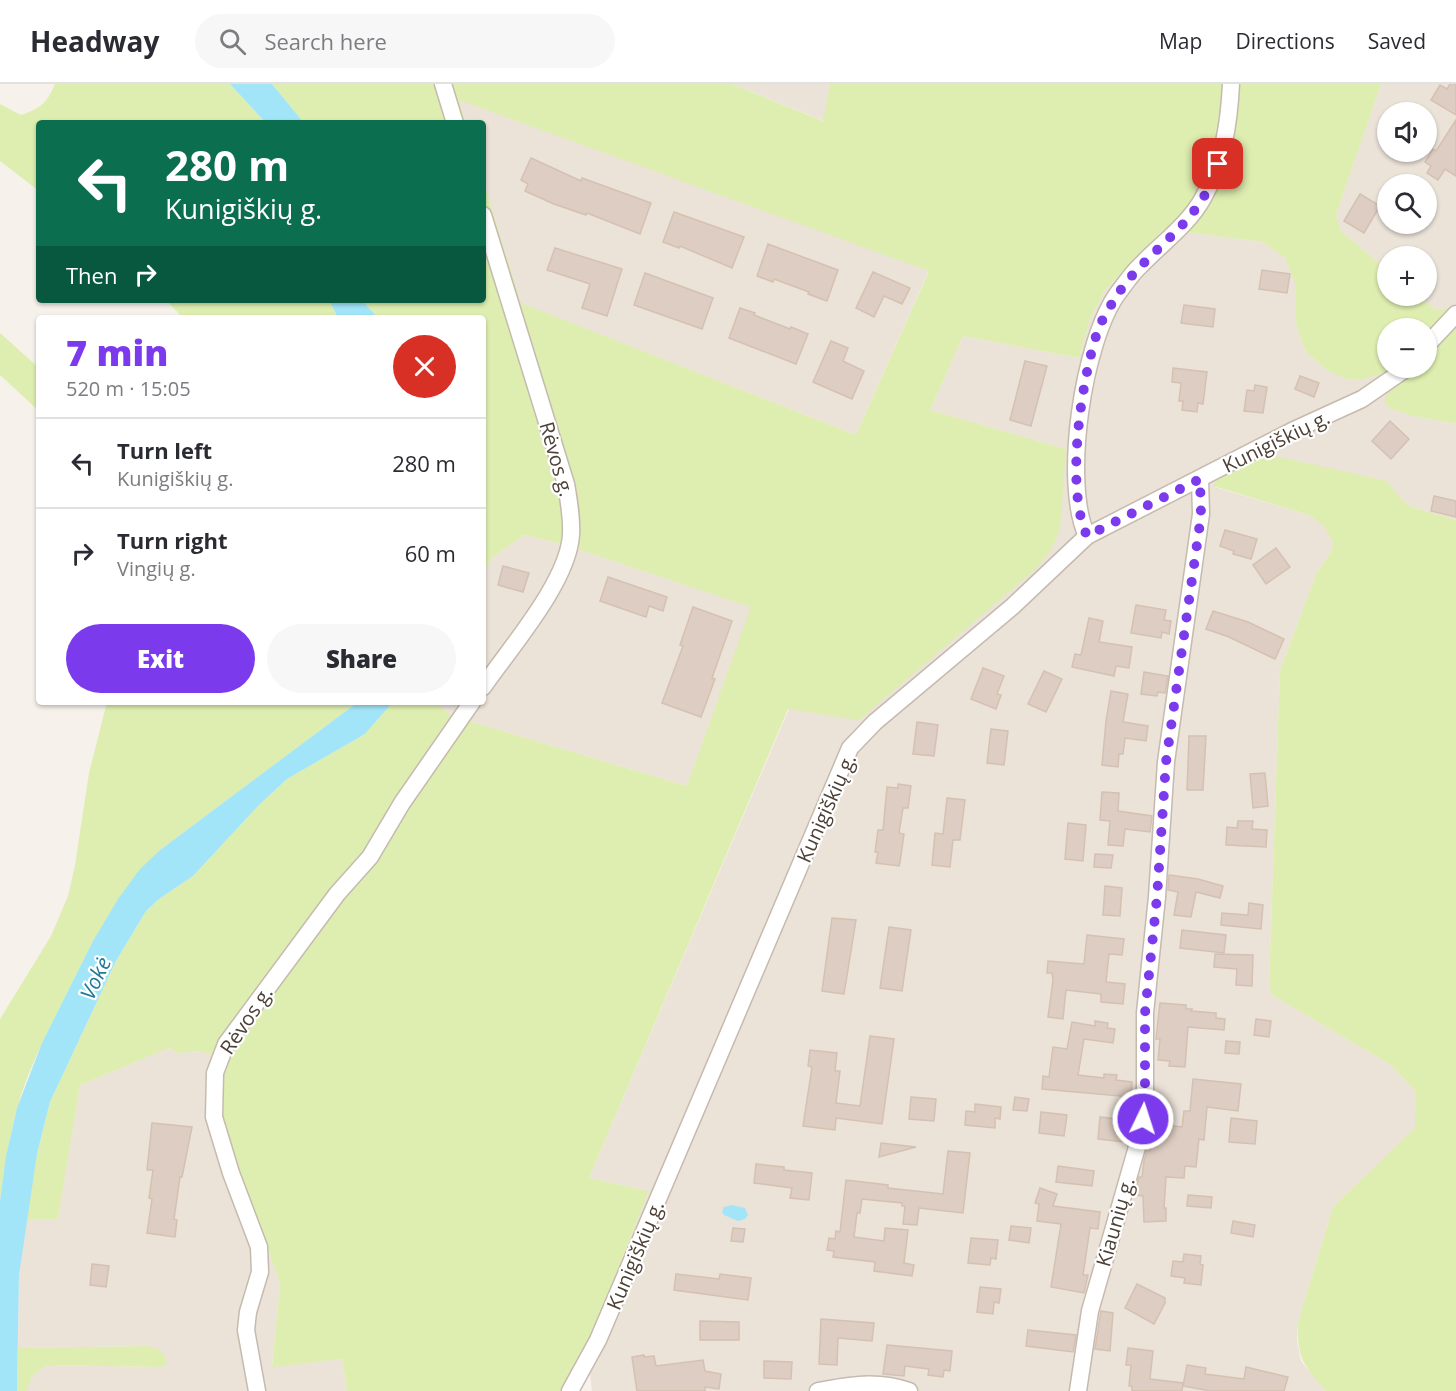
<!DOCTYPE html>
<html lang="en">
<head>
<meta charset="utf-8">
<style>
	:root { --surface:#fff; --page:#f7f7f7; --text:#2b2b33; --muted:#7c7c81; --line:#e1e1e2; --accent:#7c3aed }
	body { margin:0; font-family:"Open Sans",sans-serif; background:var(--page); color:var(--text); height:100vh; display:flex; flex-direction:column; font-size:22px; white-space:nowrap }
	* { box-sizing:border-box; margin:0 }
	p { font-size:20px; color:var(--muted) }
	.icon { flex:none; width:33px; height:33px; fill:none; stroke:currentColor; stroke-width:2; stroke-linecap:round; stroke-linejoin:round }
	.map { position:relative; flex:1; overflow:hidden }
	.side { position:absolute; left:36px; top:231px; width:450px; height:390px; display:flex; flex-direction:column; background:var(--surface); border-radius:6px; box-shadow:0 2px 4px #0004 }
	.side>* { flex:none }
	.banner { position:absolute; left:36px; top:36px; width:450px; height:183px; border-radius:6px; box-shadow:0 2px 4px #0004; background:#0b6e4f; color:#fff; overflow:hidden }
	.controls { position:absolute; left:1377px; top:18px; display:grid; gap:12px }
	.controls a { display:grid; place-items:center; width:60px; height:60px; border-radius:50%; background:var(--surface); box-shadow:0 2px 4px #0004; font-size:30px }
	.pin { position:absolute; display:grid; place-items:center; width:51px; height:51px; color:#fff; margin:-26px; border-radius:12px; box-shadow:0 3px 9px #0006 }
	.me { position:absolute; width:66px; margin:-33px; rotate:4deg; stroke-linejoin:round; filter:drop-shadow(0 0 4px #0008) }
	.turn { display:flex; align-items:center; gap:21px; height:126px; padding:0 30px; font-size:27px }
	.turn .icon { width:78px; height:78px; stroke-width:2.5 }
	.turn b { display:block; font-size:42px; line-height:51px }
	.then { display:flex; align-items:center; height:57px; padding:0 30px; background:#0003; gap:12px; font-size:22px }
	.round { display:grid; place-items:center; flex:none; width:63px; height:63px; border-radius:32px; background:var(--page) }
	.headline { display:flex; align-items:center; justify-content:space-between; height:102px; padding:0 30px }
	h1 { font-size:36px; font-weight:800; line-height:45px; color:var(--accent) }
	.button { display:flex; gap:12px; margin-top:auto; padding:12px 30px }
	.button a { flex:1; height:69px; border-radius:36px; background:var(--accent); color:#fff; font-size:24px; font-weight:800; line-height:69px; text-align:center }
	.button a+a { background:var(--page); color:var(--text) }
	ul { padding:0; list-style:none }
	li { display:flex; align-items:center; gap:18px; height:90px; padding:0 30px; border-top:2px solid var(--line) }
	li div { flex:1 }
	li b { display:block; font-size:22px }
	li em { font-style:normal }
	header { display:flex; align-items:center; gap:36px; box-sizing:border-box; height:84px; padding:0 30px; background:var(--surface); border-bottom:2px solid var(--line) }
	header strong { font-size:28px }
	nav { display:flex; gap:33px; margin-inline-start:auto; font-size:21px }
	.search { width:420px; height:54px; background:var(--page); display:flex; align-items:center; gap:15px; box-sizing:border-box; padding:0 21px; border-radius:33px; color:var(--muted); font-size:22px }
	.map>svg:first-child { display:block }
	.residential { fill:#ebe2d8; fill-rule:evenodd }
	.green { fill:#deeeb0; fill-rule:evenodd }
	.water { fill:#a3e5f8 }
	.building { fill:#ddcdc2; stroke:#d5c1b1; stroke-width:1.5 }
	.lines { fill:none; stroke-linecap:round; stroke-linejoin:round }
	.minor-casing { stroke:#c6baaf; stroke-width:19 }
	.minor { stroke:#fff; stroke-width:16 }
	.route { stroke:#7c3aed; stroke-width:10; stroke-dasharray:0 18 }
	.labels { text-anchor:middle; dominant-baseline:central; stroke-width:4.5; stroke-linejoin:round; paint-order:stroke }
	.street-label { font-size:20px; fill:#4c4037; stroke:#fff }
	.water-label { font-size:21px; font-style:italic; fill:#1f7b98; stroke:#fff }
</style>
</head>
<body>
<header>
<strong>Headway</strong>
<div class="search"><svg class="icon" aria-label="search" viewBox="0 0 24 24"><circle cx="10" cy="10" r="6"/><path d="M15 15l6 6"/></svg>Search here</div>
<nav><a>Map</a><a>Directions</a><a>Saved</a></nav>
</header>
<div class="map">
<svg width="1456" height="1307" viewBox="0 0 1456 1307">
	<rect width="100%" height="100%" fill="#f7f1eb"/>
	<!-- residential -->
	<g class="residential">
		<polygon points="732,0 830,0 824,37"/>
		<path d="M1381,0h75v225l-5,-2 -15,3 -18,-14h8v-40h-38l-1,14 -46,-39 -5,-16zM1388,28h38v40h-38zM1388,100h38v40h-38z"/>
		<polygon points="458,15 929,186 856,351 520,219 483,96 483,39 466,39"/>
		<polygon points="1164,145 1262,158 1285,174 1297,201 1295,233 1299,251 1307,269 1328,287 1364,295 1385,288 1389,307 1413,332 1456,340 1456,436 1412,423 1402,416 1386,397 1214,403 1309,431 1323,440 1333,458 1332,466 1316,490 1280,587 1269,900 1272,911 1391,981 1416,1008 1416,1044 1333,1123 1298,1238 1297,1257 1301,1277 1325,1307 592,1307 587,1262 649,1107 589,1094 789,625 1066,365 930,326 963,252 1079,274 1090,235 1105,206"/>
		<polygon points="524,451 562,460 752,523 687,702 452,632 440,622 439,618 483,618 483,488 493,473"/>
		<polygon points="169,964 179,969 199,967 226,975 239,1086 280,1199 272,1282 342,1275 347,1307 27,1307 29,1296 40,1284 49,1281 161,1283 148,1262 18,1264 19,1191 26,1135 58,1135 80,1001"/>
	</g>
	<!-- green -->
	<g class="green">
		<path d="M55,0h175l36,39h-227v68l-39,-30v-57l21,11c20,-7 26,-12 34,-31z"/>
		<path d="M272,0h460l91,37 7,-37h551l-45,131 5,16 46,39 1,26h30l18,14 15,-3 5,2v115l-43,-8 -24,-8 -5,-8 5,-9 -4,-18 -21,6h-17l-19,-8 -21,-18 -8,-18 -4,-18 1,-32 -11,-27 -23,-16 -98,-13 -59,61 -15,29 -11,39 -116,-22 -33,74 136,39 -6,80 -9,21 -14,18 -178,152 -71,-11 -199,469 60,13 -62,155 -26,45h-214l-5,-32 -70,8 8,-84 -41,-113 -17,-57 -1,-37 5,-17 -27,-8 -20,2 -10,-5 -89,37 -22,134h-32l11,-65 13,-52 66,-141 30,-50 13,-12 34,-23 66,-71 28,-26 78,-45 28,-32h46l1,4 12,10 235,70 64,-179 -189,-63 -38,-9 -31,22 -10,15v-254h-105l-16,-18h121v-120l38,123 335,132 73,-164 -470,-171 7,23h-162zM1388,244h38v40h-38z"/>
		<polygon points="166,216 329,216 338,234 183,234"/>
		<polygon points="0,249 39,284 39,327 0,291"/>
		<path d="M1265,370l122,27 15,19 10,7 44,13v871h-131c-22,-28 -28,-32 -27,-69l35,-115 82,-79 1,-36 -25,-27 -119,-70 -3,-11 11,-313 36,-97 16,-24 1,-8 -10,-17 -14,-10 -96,-29 5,-8z"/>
		<path d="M107,618h251l-198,148c-44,42 -69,96 -96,150 -18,35 -37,71 -47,109 -8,30 -13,60 -17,91v-181l51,-83 17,-40 7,-31 14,-92z"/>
		<path d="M148,1262c12,4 17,5 19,18l-6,3 -112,-2c-13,5 -19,12 -22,26h-10l1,-43z"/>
	</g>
	<!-- water -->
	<g class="water">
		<polygon points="230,0 272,0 304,39 266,39"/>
		<polygon points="329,216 362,216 378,234 338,234"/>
		<polygon points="358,618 393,618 365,650 287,695 259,721 193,792 159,815 146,827 116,877 50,1018 37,1070 19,1191 17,1307 0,1307 0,1116 6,1072 17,1024 42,959 93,857 118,815 140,785 160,766"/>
		<polygon points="732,1121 745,1124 748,1131 745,1135 738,1137 724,1131 722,1128 724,1123"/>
	</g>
	<!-- building -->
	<g class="building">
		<polygon points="1450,0 1456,0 1456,31 1431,16 1440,1 1447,5"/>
		<polygon points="1456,36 1456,92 1445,85 1438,96 1427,89 1431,82 1425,78 1433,65 1436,67"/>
		<polygon points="531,74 581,97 582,94 651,119 640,150 587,129 586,131 554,120 525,107 528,100 521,96"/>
		<polygon points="1360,110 1380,122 1364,149 1344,137"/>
		<polygon points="674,128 744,153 732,184 680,162 679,164 663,158"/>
		<polygon points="768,160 838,186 827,217 808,210 809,208 774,195 773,198 757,192"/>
		<polygon points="555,164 622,185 607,232 582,224 590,200 547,186"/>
		<polygon points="1262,186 1290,190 1287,209 1259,205"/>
		<polygon points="873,188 910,204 902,220 884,212 874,233 856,224"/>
		<polygon points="645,189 713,214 702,245 634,221"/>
		<polygon points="1184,221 1215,225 1213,243 1181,239"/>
		<polygon points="740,224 755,229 754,231 790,245 791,243 808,250 796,280 729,254"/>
		<polygon points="831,257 848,264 843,277 864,287 852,315 813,298"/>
		<polygon points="1025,277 1047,282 1031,342 1010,336"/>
		<polygon points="1173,284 1207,288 1203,320 1198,319 1197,328 1182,326 1183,317 1179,317 1181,299 1172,298"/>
		<polygon points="1300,292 1319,299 1314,313 1295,305"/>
		<polygon points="1255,301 1267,303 1263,329 1244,327 1247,306 1254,307"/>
		<polygon points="1390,337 1409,355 1391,375 1372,357"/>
		<polygon points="1434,412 1456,417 1456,433 1431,427"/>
		<polygon points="1225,446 1257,455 1251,475 1233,470 1234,467 1220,462"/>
		<polygon points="1276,464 1290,483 1266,500 1253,481"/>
		<polygon points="503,482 529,489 523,508 498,501"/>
		<polygon points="608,493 667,513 663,527 649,522 646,533 600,517"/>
		<polygon points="1136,521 1166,526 1164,536 1171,537 1169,550 1162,548 1161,554 1131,549"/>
		<polygon points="693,523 732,537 712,594 715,595 701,633 662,619 683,562 680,561"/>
		<polygon points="1213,527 1248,538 1284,555 1275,575 1229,553 1206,545"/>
		<polygon points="1089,534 1103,537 1099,558 1132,563 1129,584 1116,582 1114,592 1072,583 1075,570 1081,571"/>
		<polygon points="983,584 1004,592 997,610 1001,611 996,625 971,615"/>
		<polygon points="1044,587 1062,595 1046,628 1028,620"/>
		<polygon points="1144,588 1168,592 1165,609 1158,608 1157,612 1141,610"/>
		<polygon points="1111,607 1128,610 1123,638 1148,642 1146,657 1125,654 1123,670 1119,670 1118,683 1102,681 1106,637"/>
		<polygon points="917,638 938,641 934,672 913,670"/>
		<polygon points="991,645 1008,647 1004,681 987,679"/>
		<polygon points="1189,652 1206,652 1203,706 1187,706"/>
		<polygon points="1265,689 1268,722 1253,724 1250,690"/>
		<polygon points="898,700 911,702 908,724 903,724 899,749 904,750 900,778 899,782 876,779 878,768 875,768 878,746 883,746 887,703 898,704"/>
		<polygon points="1102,708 1119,709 1118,727 1152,732 1150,748 1125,745 1123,762 1108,761 1110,737 1100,736"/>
		<polygon points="947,714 965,716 960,756 953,756 950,783 932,781 935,749 943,750"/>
		<polygon points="1238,737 1253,737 1252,745 1267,746 1266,763 1226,761 1227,743 1237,744"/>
		<polygon points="1068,739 1086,741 1083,777 1065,775"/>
		<polygon points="1095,770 1113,771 1111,784 1094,783"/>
		<polygon points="1169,791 1198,795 1223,802 1220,814 1196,808 1191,833 1174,831 1178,808 1168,806"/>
		<polygon points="1105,802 1122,804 1120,832 1103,831"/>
		<polygon points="1249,819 1263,821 1261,845 1221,841 1222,829 1248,831"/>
		<polygon points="832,834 856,836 844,910 822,907"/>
		<polygon points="889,843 911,846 902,907 880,904"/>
		<polygon points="1182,846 1226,851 1224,869 1180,864"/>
		<polygon points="1087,851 1124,855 1122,871 1109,870 1106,898 1125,900 1123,920 1101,918 1101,910 1066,906 1063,935 1048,933 1053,896 1052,889 1047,889 1048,877 1084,880"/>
		<polygon points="1215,870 1253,871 1252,902 1236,901 1237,885 1214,883"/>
		<polygon points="1160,919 1186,921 1186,925 1192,925 1191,927 1216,929 1216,934 1225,935 1224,946 1188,943 1185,983 1169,982 1170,977 1158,976 1160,955 1156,955"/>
		<polygon points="1256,935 1271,937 1269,953 1254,951"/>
		<polygon points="1095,937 1108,939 1107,944 1115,945 1113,959 1084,955 1078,991 1104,994 1104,990 1117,991 1116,996 1132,998 1131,1013 1042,1005 1043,992 1049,993 1053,963 1067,965 1072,938 1095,942"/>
		<polygon points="870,952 894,955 882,1040 836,1034 835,1046 803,1042 812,983 808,982 810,966 837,969 835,987 840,987 836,1019 860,1022"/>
		<polygon points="1226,957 1240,958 1239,970 1225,969"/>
		<polygon points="1193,995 1241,1000 1238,1027 1207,1023 1204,1056 1199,1055 1196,1083 1185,1082 1184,1094 1166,1093 1164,1124 1166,1124 1166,1137 1144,1138 1143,1112 1134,1111 1139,1093 1142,1093 1144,1077 1147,1066 1150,1067 1154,1039 1182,1043 1184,1027 1190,1027"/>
		<polygon points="911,1013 936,1015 934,1037 909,1035"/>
		<polygon points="1015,1013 1029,1015 1027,1027 1013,1026"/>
		<polygon points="975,1020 1001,1023 1000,1035 995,1034 995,1044 965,1041 966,1027 975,1028"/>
		<polygon points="1041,1028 1067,1031 1064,1052 1039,1049"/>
		<polygon points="1100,1033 1126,1036 1124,1058 1098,1055"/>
		<polygon points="1231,1034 1257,1037 1255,1060 1229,1058"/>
		<polygon points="152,1039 192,1043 182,1093 180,1093 174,1135 177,1136 175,1153 147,1149 152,1115 149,1114 153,1086 147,1086"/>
		<polygon points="881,1059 916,1063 879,1073"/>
		<polygon points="948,1067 970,1069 963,1129 919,1124 917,1141 903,1140 905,1122 902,1122 902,1119 862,1115 860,1129 857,1129 854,1153 884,1157 885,1144 908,1146 904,1179 914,1181 912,1192 874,1187 875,1178 833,1173 834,1167 827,1166 829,1154 835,1155 836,1147 840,1148 846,1096 888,1101 888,1104 943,1110"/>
		<polygon points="756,1080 784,1083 784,1086 812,1089 809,1116 790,1114 792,1104 754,1099"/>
		<polygon points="1058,1082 1094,1087 1092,1102 1056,1098"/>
		<polygon points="1040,1104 1057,1110 1053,1122 1100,1128 1098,1145 1090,1144 1083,1191 1088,1191 1084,1209 1051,1203 1061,1140 1037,1137 1039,1120 1035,1119"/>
		<polygon points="1188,1111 1212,1113 1211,1124 1187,1122"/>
		<polygon points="1233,1137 1255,1141 1253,1153 1231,1149"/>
		<polygon points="1011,1142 1031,1144 1029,1159 1009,1156"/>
		<polygon points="733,1144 745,1145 743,1158 731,1157"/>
		<polygon points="971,1154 998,1156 996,1175 991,1174 990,1181 968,1179"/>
		<polygon points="1184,1170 1201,1172 1200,1180 1203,1181 1201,1201 1184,1199 1185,1194 1171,1192 1173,1177 1183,1178"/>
		<polygon points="92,1180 109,1182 106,1203 90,1201"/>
		<polygon points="676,1190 719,1195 720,1190 751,1194 748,1216 674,1206"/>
		<polygon points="1137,1200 1165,1214 1165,1219 1154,1240 1125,1224"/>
		<polygon points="980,1203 1001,1205 999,1219 994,1218 993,1230 977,1228"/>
		<polygon points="1101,1227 1113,1229 1110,1267 1095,1265"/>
		<polygon points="821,1235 874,1239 872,1257 838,1254 837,1281 819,1280"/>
		<polygon points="700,1237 739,1238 739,1256 700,1256"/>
		<polygon points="1028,1246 1076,1251 1073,1268 1026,1262"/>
		<polygon points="887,1261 952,1267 950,1287 944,1286 943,1293 928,1291 929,1285 905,1282 904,1292 883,1290"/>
		<polygon points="1128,1264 1153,1267 1150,1295 1183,1299 1182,1307 1132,1307 1132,1302 1129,1302 1131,1281 1126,1281"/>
		<polygon points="644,1271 644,1273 654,1272 656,1282 703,1276 705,1287 721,1290 719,1305 705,1303 705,1307 637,1307 632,1273"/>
		<polygon points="764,1277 792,1278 791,1295 764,1294"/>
		<polygon points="1187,1281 1206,1284 1205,1290 1244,1295 1246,1283 1288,1293 1284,1307 1210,1307 1183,1302"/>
	</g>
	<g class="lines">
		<!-- minor casing -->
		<g class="minor-casing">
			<g id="minor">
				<polyline points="443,0 455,39"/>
				<path d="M483,131l83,269c3,17 6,34 5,51 -3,47 -61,113 -88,152"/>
				<polyline points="1426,262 1456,230"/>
				<path d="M1087,452c-25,-53 -4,-195 31,-243 7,-9 14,-20 23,-28 20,-21 48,-41 62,-67 20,-35 26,-74 28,-114"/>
				<polyline points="257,1307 246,1246 248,1228 260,1188 259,1163 231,1089 214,1033 215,989 226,960 337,810 370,773 402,719 472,618"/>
				<polyline points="570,1307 598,1256 850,664 875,638 1013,522 1087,452 1292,347 1362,315 1407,284"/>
				<path d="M818,1307c31,-6 60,-11 91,0"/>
				<polyline points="1078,1307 1090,1227 1141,1049 1145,1022 1145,929 1157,813 1166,678 1201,430 1200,395"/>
			</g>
		</g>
		<!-- minor -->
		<use href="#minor" class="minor"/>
	</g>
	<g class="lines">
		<!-- route -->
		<path class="route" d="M1143,1035l2,-13v-93l12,-116 9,-135 33,-232 2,-16 -1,-35 -113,57c-22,-48 -6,-153 10,-203 4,-12 12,-25 19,-36 23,-37 62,-60 85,-96 8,-11 12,-25 17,-37"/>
	</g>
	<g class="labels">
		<!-- street labels -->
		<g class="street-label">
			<text transform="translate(1276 357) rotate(-26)">Kunigiškių g.</text>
			<text transform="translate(557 375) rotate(74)">Rėvos g.</text>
			<text transform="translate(826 724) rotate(-66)">Kunigiškių g.</text>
			<text transform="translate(246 936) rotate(-56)">Rėvos g.</text>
			<text transform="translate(1115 1138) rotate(-74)">Kiaunių g.</text>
			<text transform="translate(635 1171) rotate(-67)">Kunigiškių g.</text>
		</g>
		<!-- water labels -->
		<g class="water-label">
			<text transform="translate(95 894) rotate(-65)">Vokė</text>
		</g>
	</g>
</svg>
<div class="controls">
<a><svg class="icon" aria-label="sound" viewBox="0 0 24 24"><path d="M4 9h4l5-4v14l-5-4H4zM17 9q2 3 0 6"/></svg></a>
<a><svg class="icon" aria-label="search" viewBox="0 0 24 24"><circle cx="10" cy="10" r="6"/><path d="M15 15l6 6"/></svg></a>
<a>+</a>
<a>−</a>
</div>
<div class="pin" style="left:1218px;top:80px;background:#d93025"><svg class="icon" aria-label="arrive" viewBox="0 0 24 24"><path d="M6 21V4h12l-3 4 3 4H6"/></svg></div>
<svg class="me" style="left:1143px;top:1035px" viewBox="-20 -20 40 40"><circle r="17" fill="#7c3aed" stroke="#fff" stroke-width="3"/><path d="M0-11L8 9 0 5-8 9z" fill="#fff"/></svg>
<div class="banner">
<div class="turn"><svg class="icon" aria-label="left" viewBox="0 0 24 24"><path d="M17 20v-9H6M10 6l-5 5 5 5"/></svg><div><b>280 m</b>Kunigiškių g.</div></div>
<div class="then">Then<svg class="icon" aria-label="right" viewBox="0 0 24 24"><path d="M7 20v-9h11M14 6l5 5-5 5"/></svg></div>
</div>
<section class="side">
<div class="headline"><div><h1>7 min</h1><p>520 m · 15:05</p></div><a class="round" style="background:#d93025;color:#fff"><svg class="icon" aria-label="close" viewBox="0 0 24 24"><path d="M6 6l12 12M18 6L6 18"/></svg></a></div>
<ul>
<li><svg class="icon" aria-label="left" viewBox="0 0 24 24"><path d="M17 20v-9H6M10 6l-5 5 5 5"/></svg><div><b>Turn left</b><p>Kunigiškių g.</p></div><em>280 m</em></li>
<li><svg class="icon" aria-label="right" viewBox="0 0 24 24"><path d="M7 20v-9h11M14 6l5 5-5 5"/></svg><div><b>Turn right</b><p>Vingių g.</p></div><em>60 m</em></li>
</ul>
<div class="button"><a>Exit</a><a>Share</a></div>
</section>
</div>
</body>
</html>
